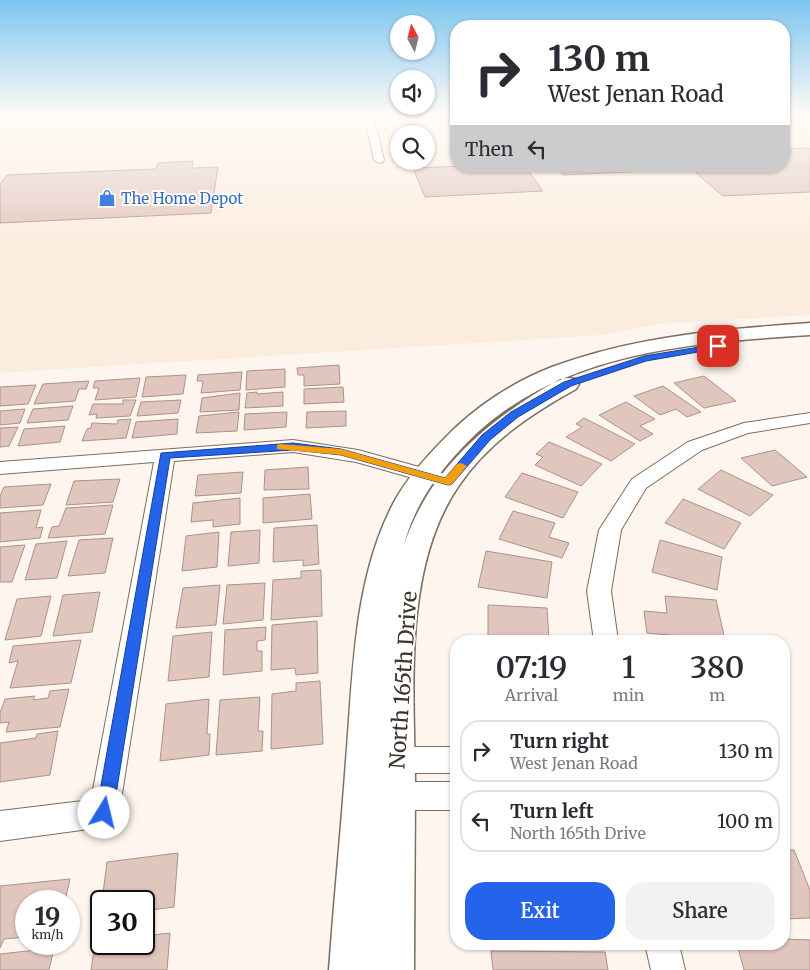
<!DOCTYPE html>
<html lang="en">
<head>
<meta charset="utf-8">
<style>
	:root { --surface:#fff; --page:#f2f2f3; --text:#2b2b33; --muted:#7c7c81; --line:#e1e1e2; --accent:#2563eb }
	body { margin:0; font-family:Merriweather,serif; background:var(--page); color:var(--text); height:100vh; display:flex; flex-direction:column; font-size:19px; white-space:nowrap }
	* { box-sizing:border-box; margin:0 }
	p { font-size:16px; color:var(--muted) }
	.icon { flex:none; width:28px; height:28px; fill:none; stroke:currentColor; stroke-width:2; stroke-linecap:round; stroke-linejoin:round }
	.map { position:relative; flex:1; overflow:hidden }
	.panel { position:absolute; left:450px; top:635px; width:340px; height:315px; display:flex; flex-direction:column; background:var(--surface); border-radius:20px; box-shadow:0 1px 4px #0004 }
	.panel>* { flex:none }
	.banner { position:absolute; left:450px; top:20px; width:340px; height:152px; border-radius:20px; box-shadow:0 1px 4px #0004; background:#fff; color:var(--text); overflow:hidden }
	.needle { width:32px; rotate:353deg }
	.tools { position:absolute; left:390px; top:15px; display:grid; gap:10px }
	.tools a { display:grid; place-items:center; width:45px; height:45px; border-radius:50%; background:var(--surface); box-shadow:0 1px 4px #0004; font-size:25px }
	.speed { position:absolute; left:15px; top:890px; display:flex; gap:10px; font-size:25px; font-weight:700; text-align:center }
	.speed>* { display:grid; place-content:center; width:65px; height:65px; border-radius:50%; background:var(--surface); box-shadow:0 1px 4px #0004; line-height:1 }
	.speed small { font-size:12px; font-weight:400 }
	.speed .limit { border:2px solid #111; border-radius:8px; background:#fff; color:#111 }
	.pin { position:absolute; display:grid; place-items:center; width:42px; height:42px; color:#fff; margin:-21px; border-radius:10px; box-shadow:0 2px 8px #0006 }
	.me { position:absolute; width:55px; margin:-28px; rotate:9deg; stroke-linejoin:round; filter:drop-shadow(0 0 4px #0008) }
	.turn { display:flex; align-items:center; gap:18px; height:105px; padding:0 15px; font-size:22px }
	.turn .icon { width:65px; height:65px; stroke-width:2.5 }
	.turn b { display:block; font-size:35px; line-height:42px }
	.then { display:flex; align-items:center; height:48px; padding:0 15px; background:#0003; gap:10px; font-size:19px }
	.eta { display:flex; justify-content:space-evenly; align-items:center; height:85px; text-align:center }
	.eta b { font-size:30px; font-weight:600; line-height:35px }
	.cta { display:flex; gap:10px; margin-top:auto; padding:10px 15px }
	.cta a { flex:1; height:58px; border-radius:20px; background:var(--accent); color:#fff; font-size:20px; font-weight:600; line-height:58px; text-align:center }
	.cta a+a { background:var(--page); color:var(--text) }
	ul { padding:0; list-style:none }
	li { display:flex; align-items:center; gap:15px; height:62px; margin:0 10px 8px; padding:0 5px; border:2px solid var(--line); border-radius:20px }
	li div { flex:1 }
	li b { display:block; font-size:19px }
	li em { font-style:normal }
	.map>svg:first-child { display:block }
	.built { fill:#fcecde; fill-rule:evenodd }
	.building { fill:#e1c6be; stroke:#ab918a }
	.lines { fill:none; stroke-linecap:round; stroke-linejoin:round }
	.minor-casing { stroke:#7f6d5d; stroke-width:2 }
	.tertiary-casing { stroke:#7f6d5d; stroke-width:3 }
	.minor { fill:#fff; fill-rule:evenodd }
	.tertiary { fill:#fff; fill-rule:evenodd }
	.route { fill:#2563eb; stroke:#184099 }
	.slow { fill:#f59e0b }
	.labels { text-anchor:middle; dominant-baseline:central; stroke-width:4; stroke-linejoin:round; paint-order:stroke }
	.far-shop-label { font-size:15px; fill:#366cbe; stroke:#fff; text-anchor:start }
	.near-street-label { font-size:21px; fill:#3b332c; stroke:#fff }
</style>
</head>
<body>
<div class="map">
<svg width="810" height="970" viewBox="0 0 810 970">
	<rect width="100%" height="100%" fill="#fef6ee"/>
	<!-- built -->
	<path class="built" d="M156,115h300v51h328v-51h26v200l-153,9 -55,11 -602,38v-252zM399,134h27v27h-27z"/>
	<!-- building -->
	<g class="building">
		<polygon points="399,115 417,115 421,124 403,125"/>
		<polygon points="808,148 810,149 810,192 723,196 688,166 784,166 784,149"/>
		<polygon points="193,161 192,168 218,167 211,213 0,223 0,184 7,175 156,169 158,163"/>
		<polygon points="462,166 525,166 543,191 425,197 413,168"/>
		<polygon points="556,166 688,166 691,169 563,175"/>
		<polygon points="339,365 340,384 304,386 304,375 298,375 297,368"/>
		<polygon points="285,369 285,387 246,390 247,371"/>
		<polygon points="242,372 240,390 201,393 203,381 197,381 198,375"/>
		<polygon points="186,375 183,394 142,397 146,377"/>
		<polygon points="704,376 736,401 704,408 674,383"/>
		<polygon points="140,378 136,397 95,400 99,388 93,388 95,381"/>
		<polygon points="89,381 86,389 79,389 75,401 34,404 43,384"/>
		<polygon points="36,385 28,404 0,406 0,387"/>
		<polygon points="663,386 701,412 687,417 676,409 660,415 634,396"/>
		<polygon points="343,387 344,402 304,404 304,389"/>
		<polygon points="257,392 257,394 283,392 283,406 245,408 247,393"/>
		<polygon points="240,393 239,410 200,412 202,398"/>
		<polygon points="123,400 136,400 130,416 96,418 97,414 89,415 93,404 123,404"/>
		<polygon points="181,400 178,413 137,416 141,402"/>
		<polygon points="626,402 655,419 640,426 653,434 640,441 599,415"/>
		<polygon points="73,406 68,420 27,423 33,409"/>
		<polygon points="25,409 20,423 0,425 0,411"/>
		<polygon points="346,411 346,426 306,428 307,412"/>
		<polygon points="239,412 237,431 196,433 199,416"/>
		<polygon points="287,412 286,427 244,430 245,414"/>
		<polygon points="584,418 635,444 611,461 566,437 582,427 576,424"/>
		<polygon points="131,419 126,438 82,441 87,429 91,428 92,423 117,424 118,420"/>
		<polygon points="178,419 177,434 132,438 136,422"/>
		<polygon points="65,426 60,442 18,446 24,429"/>
		<polygon points="18,427 9,446 0,447 0,428"/>
		<polygon points="549,442 602,464 581,486 535,465 543,457 536,454"/>
		<polygon points="775,450 807,477 772,486 741,458"/>
		<polygon points="308,467 309,489 264,490 265,470"/>
		<polygon points="721,470 773,495 750,516 698,489"/>
		<polygon points="243,472 241,493 195,496 198,475"/>
		<polygon points="522,473 578,492 563,518 505,497"/>
		<polygon points="120,479 113,502 66,505 74,481"/>
		<polygon points="51,484 43,505 0,508 0,496 4,487"/>
		<polygon points="310,494 312,519 263,523 263,498"/>
		<polygon points="240,498 240,524 213,527 213,520 191,522 193,503"/>
		<polygon points="683,499 741,523 724,549 665,523"/>
		<polygon points="113,505 105,534 48,538 52,527 59,526 66,508"/>
		<polygon points="41,510 36,528 43,527 40,538 0,542 0,513"/>
		<polygon points="513,511 555,523 549,537 569,543 562,558 499,539"/>
		<polygon points="317,525 319,564 303,566 303,560 273,562 274,528"/>
		<polygon points="260,530 259,563 228,566 231,532"/>
		<polygon points="219,532 217,567 182,571 186,536"/>
		<polygon points="113,538 105,573 68,576 79,540"/>
		<polygon points="660,540 722,557 717,590 652,572"/>
		<polygon points="67,541 57,578 25,580 36,544"/>
		<polygon points="25,545 12,582 0,582 0,547"/>
		<polygon points="486,551 552,562 547,598 478,587"/>
		<polygon points="321,570 322,616 271,620 273,580 301,578 301,571"/>
		<polygon points="265,583 263,620 223,624 227,585"/>
		<polygon points="220,585 216,625 176,628 183,588"/>
		<polygon points="100,592 92,632 53,636 63,595"/>
		<polygon points="51,596 41,636 5,640 17,599"/>
		<polygon points="665,596 716,600 725,640 647,633 644,611 667,613"/>
		<polygon points="488,605 547,608 549,641 488,641"/>
		<polygon points="317,621 318,673 296,675 295,668 271,670 272,625"/>
		<polygon points="266,627 265,640 257,641 257,651 262,651 262,671 223,675 225,630"/>
		<polygon points="212,632 209,677 168,681 173,636"/>
		<polygon points="81,640 71,683 10,688 18,661 9,663 13,646"/>
		<polygon points="320,681 323,744 271,749 272,694 296,691 296,683"/>
		<polygon points="69,689 60,727 6,732 9,722 0,723 0,713 5,699 35,696 33,700 48,698 50,691"/>
		<polygon points="260,697 258,731 263,731 262,751 216,755 220,700"/>
		<polygon points="209,699 207,734 210,734 209,755 160,761 166,704"/>
		<polygon points="58,731 50,775 0,782 0,743 36,738 37,734"/>
		<polygon points="784,850 794,850 810,890 810,918 784,919"/>
		<polygon points="178,853 174,907 144,911 144,901 102,901 107,862"/>
		<polygon points="70,879 65,901 26,901 26,937 4,939 0,948 0,886"/>
		<polygon points="170,933 167,970 91,970 95,943 144,944 144,936"/>
		<polygon points="784,939 810,940 810,970 744,970 737,944 784,944"/>
		<polygon points="54,948 49,970 0,970 0,954"/>
		<polygon points="491,951 605,952 608,970 493,970"/>
	</g>
	<g class="lines">
		<!-- minor casing -->
		<g class="minor-casing">
			<g id="minor">
				<polygon points="364,115 373,115 384,160 383,162 379,163 374,160"/>
				<polygon points="810,413 810,423 748,433 702,450 646,488 621,530 611,591 618,641 594,641 587,591 599,530 632,479 688,442 744,423"/>
				<polygon points="293,440 358,450 455,477 458,482 455,487 448,488 356,462 293,452 174,461 119,813 115,823 104,827 0,841 0,811 91,800 154,462 0,474 0,462"/>
				<polygon points="388,747 456,747 456,773 388,773 378,769 374,760 378,751"/>
				<polygon points="389,782 456,782 456,810 389,810 379,806 374,796 379,786"/>
				<polygon points="645,944 679,944 685,970 651,970"/>
			</g>
		</g>
		<!-- tertiary casing -->
		<g class="tertiary-casing">
			<path id="tertiary" d="M810,323v12c-124,8 -259,17 -349,114 -27,29 -47,58 -57,96 26,-78 87,-127 156,-166l8,-1 8,1 3,5 -3,5c-45,25 -89,54 -118,98 -55,81 -44,201 -43,294 0,63 -1,126 -1,189h-85c5,-70 12,-139 17,-209 7,-85 7,-180 47,-257 13,-25 33,-47 53,-67 29,-30 67,-55 106,-70 83,-31 171,-38 258,-44z"/>
		</g>
		<!-- minor -->
		<use href="#minor" class="minor"/>
		<!-- tertiary -->
		<use href="#tertiary" class="tertiary"/>
	</g>
	<!-- sky -->
	<linearGradient id="sky" x2="0" y2="1"><stop stop-color="#7cc6ef"/><stop offset="0.46" stop-color="#fffbf7"/><stop offset="1" stop-color="#fffbf7" stop-opacity="0"/></linearGradient>
	<rect width="810" height="251" fill="url(#sky)"/>
	<!-- route -->
	<polygon class="route" points="718,344 723,346 721,348 646,361 571,386 518,417 490,440 452,484 448,485 341,455 293,450 170,458 113,813 110,819 104,821 99,819 96,813 161,453 293,443 341,449 445,478 482,435 511,412 564,382 644,356"/>
	<!-- slow -->
	<polygon class="slow" points="280,444 341,449 445,478 457,464 461,463 467,466 452,484 448,485 341,455 277,449 277,445"/>
	<!-- icons -->
	<defs>
		<g id="shop-bare" transform="scale(1.35)"><path d="M-5-2.5h2.3a2.7 3.5 0 0 1 5.4 0H5L5.5 6h-11ZM-1.5-2.5h3a1.5 2.3 0 0 0-3 0Z" fill="#3f7fe0" stroke="#fff" stroke-width="2.5" paint-order="stroke"/></g>
	</defs>
	<g fill-rule="evenodd">
		<use href="#shop-bare" x="107" y="198"/>
	</g>
	<g class="labels">
		<!-- far-shop labels -->
		<g class="far-shop-label">
			<text x="121" y="198">The Home Depot</text>
		</g>
		<!-- near-street labels -->
		<g class="near-street-label">
			<text transform="translate(403 680) rotate(-86)">North 165th Drive</text>
		</g>
	</g>
</svg>
<div class="tools">
<a><svg class="needle" viewBox="-14 -14 28 28"><path d="M0-13l5 13h-10z" fill="#e53935"/><path d="M0 13l5-13h-10z" fill="#7c7c81"/></svg></a>
<a><svg class="icon" aria-label="sound" viewBox="0 0 24 24"><path d="M4 9h4l5-4v14l-5-4H4zM17 9q2 3 0 6"/></svg></a>
<a><svg class="icon" aria-label="search" viewBox="0 0 24 24"><circle cx="10" cy="10" r="6"/><path d="M15 15l6 6"/></svg></a>
</div>
<div class="speed"><div>19<small>km/h</small></div><div class="limit">30</div></div>
<div class="pin" style="left:718px;top:346px;background:#d93025"><svg class="icon" aria-label="arrive" viewBox="0 0 24 24"><path d="M6 21V4h12l-3 4 3 4H6"/></svg></div>
<svg class="me" style="left:104px;top:813px" viewBox="-20 -20 40 40"><circle r="19" fill="#fff"/><path d="M0-13L10 11 0 6-10 11z" fill="#2563eb"/></svg>
<div class="banner">
<div class="turn"><svg class="icon" aria-label="right" viewBox="0 0 24 24"><path d="M7 20v-9h11M14 6l5 5-5 5"/></svg><div><b>130 m</b>West Jenan Road</div></div>
<div class="then">Then<svg class="icon" aria-label="left" viewBox="0 0 24 24"><path d="M17 20v-9H6M10 6l-5 5 5 5"/></svg></div>
</div>
<section class="panel">
<div class="eta">
<div><b>07:19</b><p>Arrival</p></div>
<div><b>1</b><p>min</p></div>
<div><b>380</b><p>m</p></div>
</div>
<ul>
<li><svg class="icon" aria-label="right" viewBox="0 0 24 24"><path d="M7 20v-9h11M14 6l5 5-5 5"/></svg><div><b>Turn right</b><p>West Jenan Road</p></div><em>130 m</em></li>
<li><svg class="icon" aria-label="left" viewBox="0 0 24 24"><path d="M17 20v-9H6M10 6l-5 5 5 5"/></svg><div><b>Turn left</b><p>North 165th Drive</p></div><em>100 m</em></li>
</ul>
<div class="cta"><a>Exit</a><a>Share</a></div>
</section>
</div>
</body>
</html>
